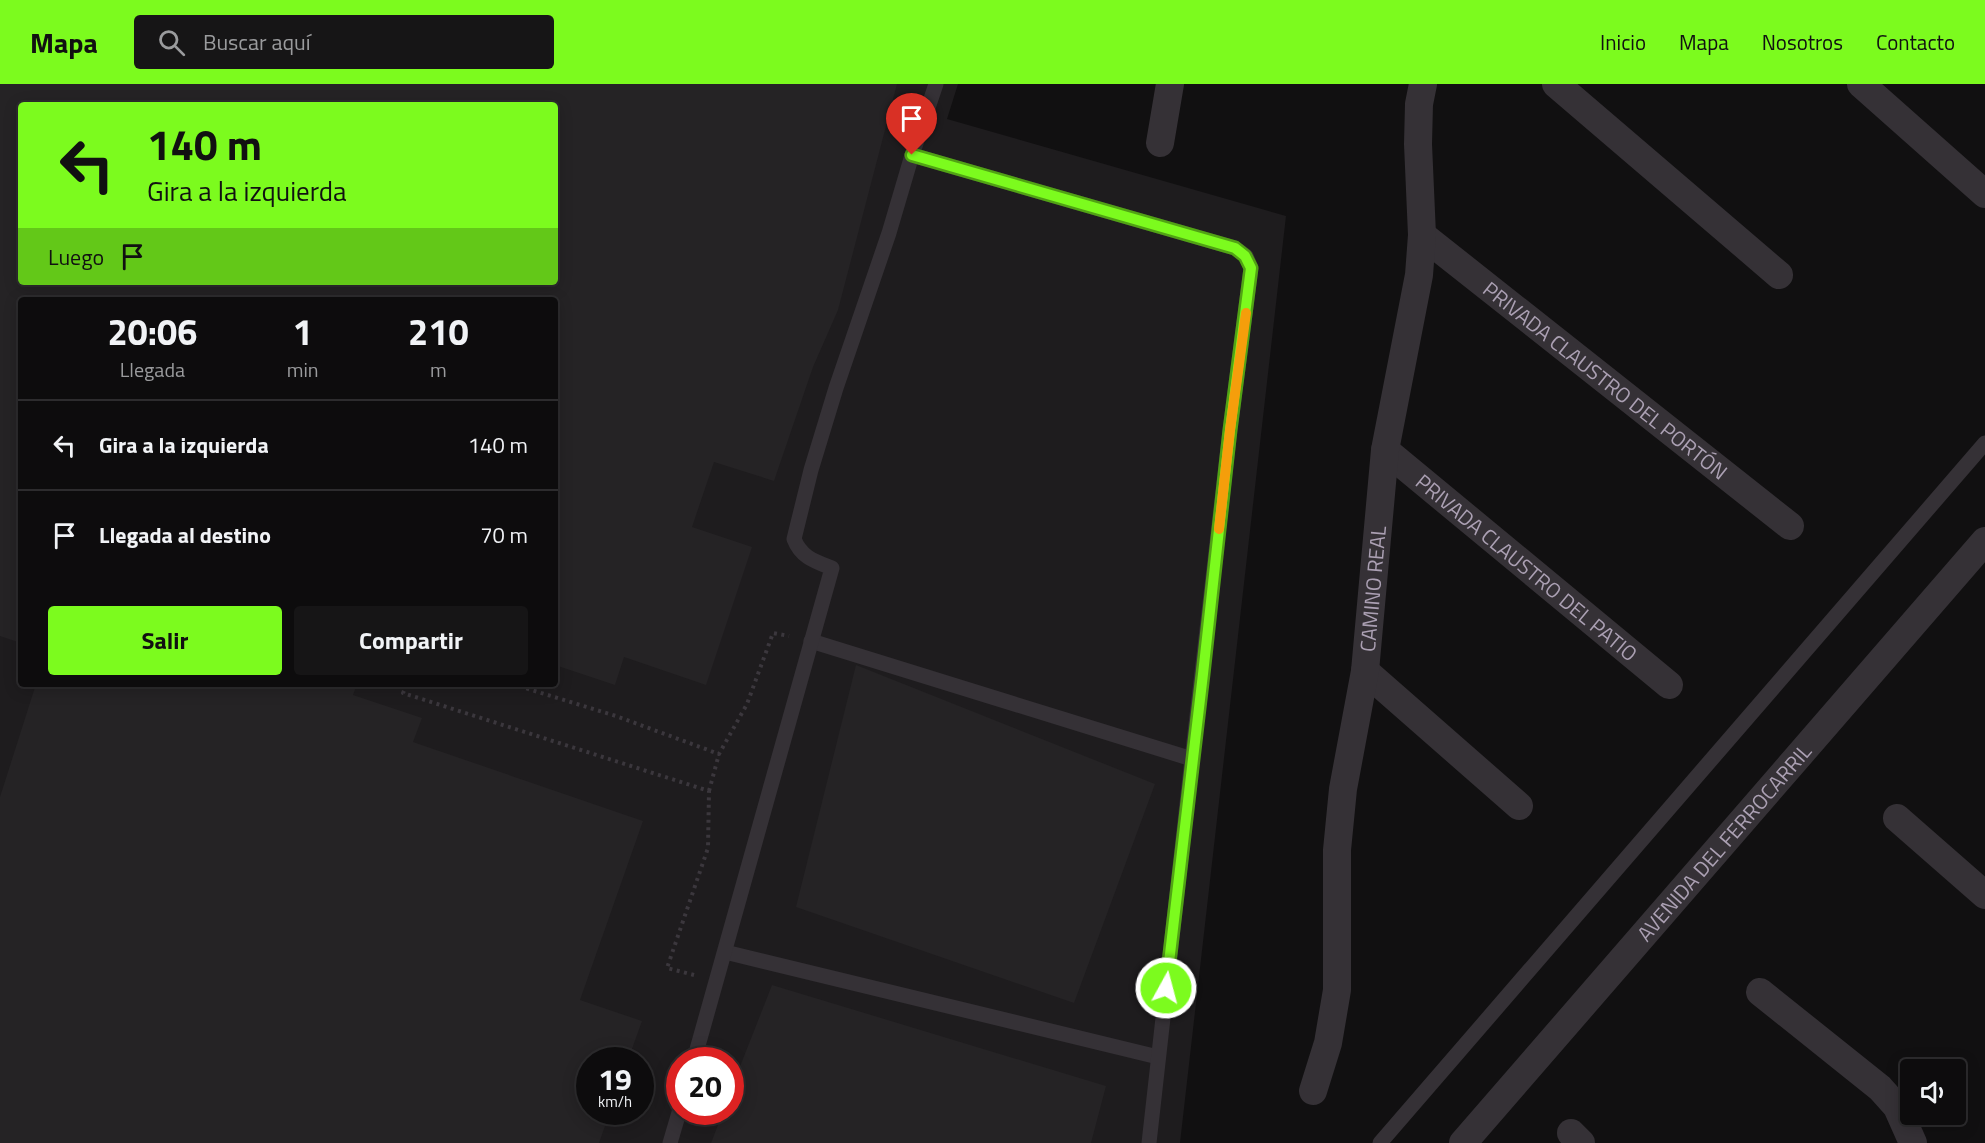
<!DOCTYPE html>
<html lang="es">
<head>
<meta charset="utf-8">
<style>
	:root { --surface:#0d0c0d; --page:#161516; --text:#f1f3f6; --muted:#9a9b9d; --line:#2d2c2e; --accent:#7cfb1e }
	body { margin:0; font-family:"Titillium Web",sans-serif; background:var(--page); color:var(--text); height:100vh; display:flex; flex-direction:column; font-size:22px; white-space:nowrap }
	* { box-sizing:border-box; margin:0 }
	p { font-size:20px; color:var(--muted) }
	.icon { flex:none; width:33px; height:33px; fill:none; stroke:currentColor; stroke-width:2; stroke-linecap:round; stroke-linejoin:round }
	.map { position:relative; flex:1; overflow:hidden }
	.panel { position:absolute; left:18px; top:213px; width:540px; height:390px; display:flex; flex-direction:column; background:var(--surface); border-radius:6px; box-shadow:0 3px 15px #0003,0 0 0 2px var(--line) }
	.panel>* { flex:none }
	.hud { position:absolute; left:18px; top:18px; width:540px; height:183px; border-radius:6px; box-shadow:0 3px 15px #0003,0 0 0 2px var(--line); background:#7cfb1e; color:#111; overflow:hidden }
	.buttons { position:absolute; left:1900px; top:975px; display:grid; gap:12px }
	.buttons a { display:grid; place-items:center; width:66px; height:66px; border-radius:6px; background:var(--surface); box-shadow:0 3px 15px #0003,0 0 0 2px var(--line); font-size:30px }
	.speed { position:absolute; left:576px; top:963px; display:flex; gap:12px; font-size:30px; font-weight:700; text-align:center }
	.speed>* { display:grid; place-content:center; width:78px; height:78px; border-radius:50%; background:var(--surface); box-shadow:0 3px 15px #0003,0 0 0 2px var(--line); line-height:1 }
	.speed small { font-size:15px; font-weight:400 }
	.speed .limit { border:9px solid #d22; background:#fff; color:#111 }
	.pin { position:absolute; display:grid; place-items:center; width:51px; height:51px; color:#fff; margin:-62px -26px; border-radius:50% 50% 50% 0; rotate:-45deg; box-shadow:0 0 6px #0007 }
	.pin .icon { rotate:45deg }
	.me { position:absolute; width:66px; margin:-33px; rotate:7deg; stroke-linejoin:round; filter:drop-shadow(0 0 4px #0008) }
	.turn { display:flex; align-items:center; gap:21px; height:126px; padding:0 30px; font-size:27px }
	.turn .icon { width:78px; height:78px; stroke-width:2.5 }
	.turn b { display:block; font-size:42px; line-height:51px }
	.then { display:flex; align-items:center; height:57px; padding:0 30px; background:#0003; gap:12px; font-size:22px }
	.eta { display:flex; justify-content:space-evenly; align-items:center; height:102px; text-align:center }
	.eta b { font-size:36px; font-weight:700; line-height:42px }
	.action { display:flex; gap:12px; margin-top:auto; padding:12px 30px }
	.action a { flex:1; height:69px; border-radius:6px; background:var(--accent); color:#111; font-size:24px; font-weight:700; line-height:69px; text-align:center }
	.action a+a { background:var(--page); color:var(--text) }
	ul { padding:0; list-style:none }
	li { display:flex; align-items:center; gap:18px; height:90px; padding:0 30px; border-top:2px solid var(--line) }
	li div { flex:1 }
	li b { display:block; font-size:22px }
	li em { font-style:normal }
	header { display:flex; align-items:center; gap:36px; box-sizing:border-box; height:84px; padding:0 30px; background:var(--accent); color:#111 }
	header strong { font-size:28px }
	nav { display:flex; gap:33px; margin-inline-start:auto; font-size:21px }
	.search { width:420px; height:54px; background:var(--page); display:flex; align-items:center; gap:15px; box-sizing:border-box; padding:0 21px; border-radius:6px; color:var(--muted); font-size:22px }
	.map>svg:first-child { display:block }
	.built { fill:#1e1c1e; fill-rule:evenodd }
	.building { fill:#252325; fill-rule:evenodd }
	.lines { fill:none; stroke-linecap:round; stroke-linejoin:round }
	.path { stroke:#3b373d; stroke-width:4; stroke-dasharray:3 4.5; stroke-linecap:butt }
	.service { stroke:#353136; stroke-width:15 }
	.minor { stroke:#353136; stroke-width:28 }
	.route-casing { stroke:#51a314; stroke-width:15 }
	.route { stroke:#7cfb1e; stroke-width:10 }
	.slow { stroke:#f59e0b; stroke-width:10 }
	.labels { text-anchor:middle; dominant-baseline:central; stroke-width:6; stroke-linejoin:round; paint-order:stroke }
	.street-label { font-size:21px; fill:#aba0b3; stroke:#0c0b0c }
</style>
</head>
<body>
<header>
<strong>Mapa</strong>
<div class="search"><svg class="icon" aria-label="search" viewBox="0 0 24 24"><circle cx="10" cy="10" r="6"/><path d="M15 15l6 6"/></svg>Buscar aquí</div>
<nav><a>Inicio</a><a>Mapa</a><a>Nosotros</a><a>Contacto</a></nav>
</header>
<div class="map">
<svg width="1985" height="1059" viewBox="0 0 1985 1059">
	<rect width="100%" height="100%" fill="#111011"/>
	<!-- built -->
	<path class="built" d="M0,0h958l-11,35 339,97 -106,927h-1180zM21,21h534v177h-534zM21,216h534v384h-534zM590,976h50v52h-50zM680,976h50v52h-50z"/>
	<!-- building -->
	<g class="building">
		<path d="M0,0h897l-59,226 -25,57 -39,114 -60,-19 -22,65 60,20 -46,138 -82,-28 -9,28 -60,-20v-365h-534v343l-21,-7zM21,21h534v177h-534z"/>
		<polygon points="856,581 1155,700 1074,919 796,823"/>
		<polygon points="36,600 357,600 353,611 422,634 413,658 643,737 580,916 642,937 628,976 590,976 590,1028 610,1028 599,1059 0,1059 0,713"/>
		<polygon points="772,901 1106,1002 1091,1059 711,1059 723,1028 730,1028 730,1008"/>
	</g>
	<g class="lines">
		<!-- path -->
		<g class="path">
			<polyline points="407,600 403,609 709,707 708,764 667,884 694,891"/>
			<polyline points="512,600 616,632 719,670 747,620 773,549 789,552"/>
			<polyline points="709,707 719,670"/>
		</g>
		<!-- service -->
		<g class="service">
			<polyline points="811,557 1192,675 1230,346 1251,184 1246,172 1235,164 912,71"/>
			<polyline points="725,868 1158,973"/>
			<path d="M694,976l138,-492c-18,-7 -31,-11 -38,-29l17,-69 25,-82 53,-155 23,-78 24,-71"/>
			<polyline points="670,1059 680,1025"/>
			<polyline points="1149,1059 1192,675"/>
			<polyline points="1380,1059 1985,359"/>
		</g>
		<!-- minor -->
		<g class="minor">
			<polyline points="1556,0 1779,191"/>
			<polyline points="1861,0 1985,110"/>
			<polyline points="1160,59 1170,0"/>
			<path id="s1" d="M1422,151l368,291"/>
			<path id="s2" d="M1385,366l284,235"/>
			<polyline points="1365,587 1519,722"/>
			<polyline points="1897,734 1985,811"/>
			<polyline points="1760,908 1880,1004 1897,1023 1913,1059"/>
			<path id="s3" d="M1313,1007l15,-48 9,-53v-140l6,-61 22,-118 20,-221 34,-175 3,-40 -4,-91 1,-40 4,-20"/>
			<polyline points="1571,1049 1581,1059"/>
			<path id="s4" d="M1463,1059l522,-602"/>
		</g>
	</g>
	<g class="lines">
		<!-- route casing -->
		<g class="route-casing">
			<polyline id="route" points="912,71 1235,164 1245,172 1251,184 1230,346 1203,590 1166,904"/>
		</g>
		<!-- route -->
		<use href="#route" class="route"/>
		<!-- slow -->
		<polyline class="slow" points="1219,445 1230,346 1246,229"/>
	</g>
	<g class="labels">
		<!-- street labels -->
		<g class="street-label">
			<text stroke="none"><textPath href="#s1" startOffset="234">PRIVADA CLAUSTRO DEL PORTÓN</textPath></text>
			<text stroke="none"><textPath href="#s2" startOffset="184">PRIVADA CLAUSTRO DEL PATIO</textPath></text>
			<text stroke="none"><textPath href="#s3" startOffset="508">CAMINO REAL</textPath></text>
			<text stroke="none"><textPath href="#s4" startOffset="398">AVENIDA DEL FERROCARRIL</textPath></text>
		</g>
	</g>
</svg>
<div class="buttons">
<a><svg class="icon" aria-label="sound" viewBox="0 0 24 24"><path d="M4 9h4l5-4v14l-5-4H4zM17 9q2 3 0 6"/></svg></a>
</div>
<div class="speed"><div>19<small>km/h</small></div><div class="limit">20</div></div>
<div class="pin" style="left:912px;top:71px;background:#d93025"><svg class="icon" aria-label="arrive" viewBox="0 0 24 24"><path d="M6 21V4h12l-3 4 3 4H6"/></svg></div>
<svg class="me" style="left:1166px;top:904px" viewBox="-20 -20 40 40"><circle r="17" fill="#7cfb1e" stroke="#fff" stroke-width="3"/><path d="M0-11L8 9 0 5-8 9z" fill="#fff"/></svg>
<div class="hud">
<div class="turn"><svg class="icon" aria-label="left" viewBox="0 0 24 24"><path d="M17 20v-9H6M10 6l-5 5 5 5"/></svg><div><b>140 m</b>Gira a la izquierda</div></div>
<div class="then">Luego<svg class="icon" aria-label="arrive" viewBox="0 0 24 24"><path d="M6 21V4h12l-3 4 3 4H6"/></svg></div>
</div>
<section class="panel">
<div class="eta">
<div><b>20:06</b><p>Llegada</p></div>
<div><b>1</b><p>min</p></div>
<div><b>210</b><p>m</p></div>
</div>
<ul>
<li><svg class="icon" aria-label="left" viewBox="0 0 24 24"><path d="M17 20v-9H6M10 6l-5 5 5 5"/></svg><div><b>Gira a la izquierda</b></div><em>140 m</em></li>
<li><svg class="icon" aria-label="arrive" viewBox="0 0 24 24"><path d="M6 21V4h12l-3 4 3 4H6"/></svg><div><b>Llegada al destino</b></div><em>70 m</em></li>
</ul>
<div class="action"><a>Salir</a><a>Compartir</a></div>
</section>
</div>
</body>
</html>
